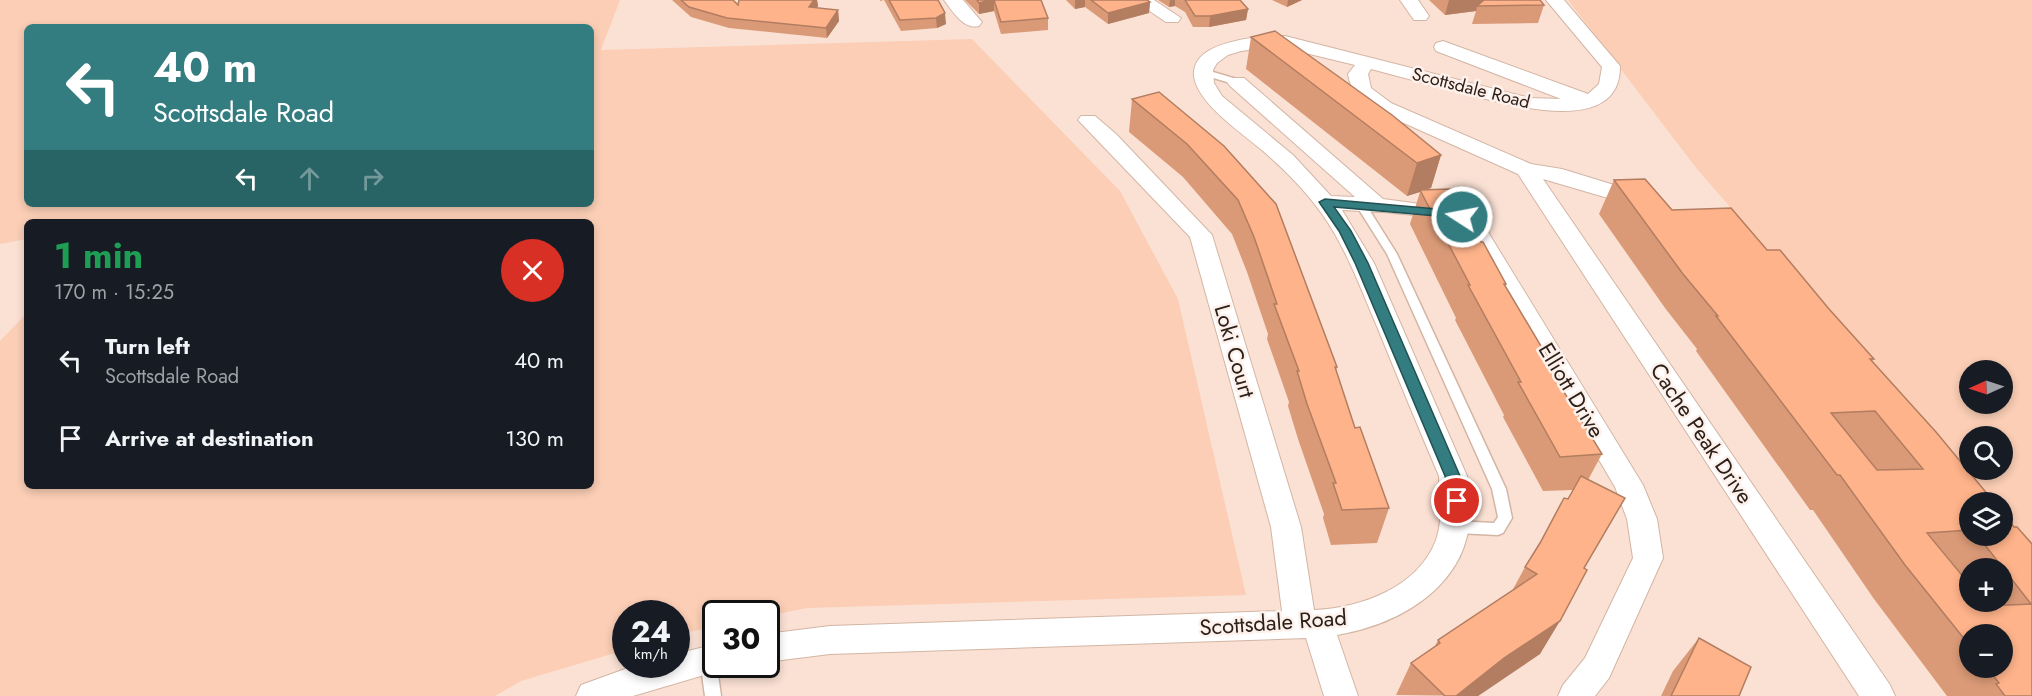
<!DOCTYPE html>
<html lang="en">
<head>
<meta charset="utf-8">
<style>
	:root { --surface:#171b24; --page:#242831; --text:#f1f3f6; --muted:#9ea1a6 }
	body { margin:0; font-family:Jost,sans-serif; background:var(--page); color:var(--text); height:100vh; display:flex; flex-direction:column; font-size:22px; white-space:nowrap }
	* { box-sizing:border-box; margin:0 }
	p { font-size:20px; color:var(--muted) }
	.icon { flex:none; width:33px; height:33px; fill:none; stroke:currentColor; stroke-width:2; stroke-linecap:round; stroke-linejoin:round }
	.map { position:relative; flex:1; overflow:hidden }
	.sheet { position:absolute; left:24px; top:219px; width:570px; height:270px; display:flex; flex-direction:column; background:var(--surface); border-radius:9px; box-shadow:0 3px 9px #0003 }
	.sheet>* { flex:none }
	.top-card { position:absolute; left:24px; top:24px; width:570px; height:183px; border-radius:9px; box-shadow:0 3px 9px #0003; background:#337c7f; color:#fff; overflow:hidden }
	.needle { width:39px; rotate:267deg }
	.controls { position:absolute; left:1959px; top:360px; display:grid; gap:12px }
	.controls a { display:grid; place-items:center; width:54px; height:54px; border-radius:50%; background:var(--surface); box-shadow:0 3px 9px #0003; font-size:30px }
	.speed { position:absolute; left:612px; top:600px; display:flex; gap:12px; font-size:30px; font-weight:700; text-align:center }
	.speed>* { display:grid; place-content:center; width:78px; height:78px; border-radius:50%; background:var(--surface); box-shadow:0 3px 9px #0003; line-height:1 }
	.speed small { font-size:15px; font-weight:400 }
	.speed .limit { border:3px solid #111; border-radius:9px; background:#fff; color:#111 }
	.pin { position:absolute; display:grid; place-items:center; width:51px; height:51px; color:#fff; margin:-26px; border:3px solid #fff; border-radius:50%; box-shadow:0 2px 6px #0007 }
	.me { position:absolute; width:66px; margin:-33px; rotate:281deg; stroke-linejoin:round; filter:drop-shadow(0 0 4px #0008) }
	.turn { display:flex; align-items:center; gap:21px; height:126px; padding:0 30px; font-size:27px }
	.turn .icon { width:78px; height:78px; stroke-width:2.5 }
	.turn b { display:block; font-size:42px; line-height:51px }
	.lanes { display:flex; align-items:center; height:57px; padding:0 30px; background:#0003; justify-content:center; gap:30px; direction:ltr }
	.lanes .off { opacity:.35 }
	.round { display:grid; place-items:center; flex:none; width:63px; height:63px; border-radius:32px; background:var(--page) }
	.headline { display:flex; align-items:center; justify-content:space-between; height:102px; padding:0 30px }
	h1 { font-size:36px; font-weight:700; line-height:45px; color:#1e9e55 }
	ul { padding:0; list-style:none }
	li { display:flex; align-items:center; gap:18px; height:78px; padding:0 30px }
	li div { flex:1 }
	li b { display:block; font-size:22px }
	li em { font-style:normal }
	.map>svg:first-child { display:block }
	.green { fill:#fbceb5; fill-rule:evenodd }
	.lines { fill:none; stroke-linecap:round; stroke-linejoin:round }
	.service-casing { stroke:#d3b5a4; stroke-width:3 }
	.minor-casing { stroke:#d3b5a4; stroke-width:2 }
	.service { fill:#fff; fill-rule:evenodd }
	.minor { fill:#fff; fill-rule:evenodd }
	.wall { fill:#da9a77; fill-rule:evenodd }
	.shaded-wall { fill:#b27d61 }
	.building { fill:#feb38a; stroke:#b27d61; stroke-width:1.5; fill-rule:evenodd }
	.route { fill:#337c7f; stroke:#215153; stroke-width:1.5 }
	.labels { text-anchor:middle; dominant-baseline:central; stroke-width:5; stroke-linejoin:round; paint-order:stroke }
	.far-street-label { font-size:18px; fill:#2c211a; stroke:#fef1eb }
	.street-label { font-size:22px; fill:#2c211a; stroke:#fef1eb }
</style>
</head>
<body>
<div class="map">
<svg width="2032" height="696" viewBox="0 0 2032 696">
	<rect width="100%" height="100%" fill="#fbe1d4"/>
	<!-- green -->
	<g class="green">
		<path d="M0,0h620l-19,50 371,-11 148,152 58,108 68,296 -439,13 -40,8 -1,-2h-50l-1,13 -38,7 -1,-20h-50l-1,36 -104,31 -26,15h-495v-355l27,-28v173h564v-264h-564v17l-27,5zM27,27h564v177h-564z"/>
		<path d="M1568,0h464v554l-29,-34 -1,-18h-15l-290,-333zM1970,370h32v34h-32zM1970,436h32v34h-32z"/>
	</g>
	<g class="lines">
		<!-- service casing -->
		<g class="service-casing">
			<g id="service">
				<polygon points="1203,69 1240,80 1242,82 1237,85 1200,74 1199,72"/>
				<polygon points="1361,202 1365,203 1397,254 1506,489 1512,518 1503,533 1498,535 1456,533 1451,531 1449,527 1451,523 1456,521 1494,523 1498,517 1492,489 1387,254 1356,205"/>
				<polygon points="708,653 713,655 716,660 721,696 705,696 700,660 703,655"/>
			</g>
		</g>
		<!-- minor casing -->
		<g class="minor-casing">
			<g id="minor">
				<path d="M944,0h19l19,22 -3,4c-15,4 -26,-14 -35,-26z"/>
				<polygon points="1133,0 1154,0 1181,18 1178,22 1166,22"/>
				<polygon points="1400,0 1418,0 1429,16 1426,20 1414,20"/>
				<path d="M1546,0h18l56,66c1,74 -119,37 -160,26 -29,-7 -59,-15 -89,-23l-3,5 3,14 20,15 140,61 31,5 88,27 3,5 -3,5 -8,2 -99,-29 347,506 5,11h-36l-341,-522 -141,-63c-15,-10 -26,-18 -29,-37l7,-9 -70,-17 -14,-1 -30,4 -13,4 -11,8 -4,7 1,13 8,13 71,59 38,41 24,1 -125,-111 -3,-4 3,-4h14l139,121 60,8 37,12 163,266 14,34 6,39 -54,120 -14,18h-37l5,-11 22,-27 48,-100 -6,-39 -12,-32 -152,-258c-34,-17 -84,-17 -121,-19l32,53 93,213c1,11 3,22 3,33 1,74 -67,115 -133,126l21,61h-34l-18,-58 -476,16 -64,8v-28l64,-8 452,-15 -11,-84 -81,-290 -112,-117 3,-4h14l21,18 96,101 89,292 13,83c46,-2 104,-22 122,-70 7,-20 4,-43 3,-64 -21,-49 -41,-98 -61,-147 -17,-39 -31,-80 -56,-115 -16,-23 -37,-44 -59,-63 -19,-17 -72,-51 -69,-80 3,-31 67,-35 91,-35l245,62 31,1 -125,-48 -2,-4 2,-4 7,-2 145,53 11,-10 3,-17z"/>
				<polygon points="716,644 716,664 729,664 728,668 633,696 576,696 581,685 639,664 676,664 676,654"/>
			</g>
		</g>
		<!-- service -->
		<use href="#service" class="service"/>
		<!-- minor -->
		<use href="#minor" class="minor"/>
	</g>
	<!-- wall -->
	<g class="wall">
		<polygon points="672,0 733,0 738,5 739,0 817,0 818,6 817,8 838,10 839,21 827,38 729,28 691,17"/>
		<polygon points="880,0 938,0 946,24 937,28 901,31 884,0 880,1"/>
		<polygon points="965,0 1041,0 1048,18 1048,30 1001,34 994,11 979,14"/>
		<polygon points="1066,0 1147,0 1150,2 1149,13 1108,24 1085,7 1075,9"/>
		<polygon points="1158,0 1240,0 1248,9 1246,20 1209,27 1193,27 1185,12 1175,6 1169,7"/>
		<polygon points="1272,0 1302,0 1287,7"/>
		<polygon points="1429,0 1540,0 1544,5 1538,23 1472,24 1476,11 1445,15"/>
		<polygon points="1251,37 1441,155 1431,188 1426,190 1481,242 1506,284 1505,286 1560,378 1558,382 1602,454 1588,480 1584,568 1540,654 1478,696 1396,695 1411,663 1435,646 1438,640 1512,591 1525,567 1573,490 1543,491 1503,417 1504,415 1455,320 1456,318 1410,224 1420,192 1407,196 1246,69"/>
		<polygon points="1132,99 1224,146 1337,367 1336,371 1355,428 1389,508 1377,543 1331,545 1323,518 1324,514 1298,439 1288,406 1289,402 1267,339 1268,334 1247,272 1232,234 1183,177 1129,132"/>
		<path d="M1614,180l58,30 95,40 62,59 45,50 -2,2 98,141v34h32l12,-9 18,17v152h-85l-73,-97 -61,-89h-3l-114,-159 1,-2 -32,-41 -66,-94zM1970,568h32v34h-32zM1970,634l32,34h-32z"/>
		<polygon points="1699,638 1739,696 1661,696 1673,671"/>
	</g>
	<!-- shaded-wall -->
	<g class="shaded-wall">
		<polygon points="814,0 817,0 818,6 810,18 809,7"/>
		<polygon points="990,0 994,0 994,11 979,14 979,3"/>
		<polygon points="1075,0 1085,0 1085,7 1075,9"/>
		<polygon points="1170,0 1175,0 1175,6 1169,7"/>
		<polygon points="1288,0 1302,0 1287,7"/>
		<polygon points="1449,0 1490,0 1477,6 1476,11 1445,15"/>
		<polygon points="1150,2 1149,13 1108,24 1108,13"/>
		<polygon points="1248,9 1246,20 1209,27 1210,16"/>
		<polygon points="838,10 839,21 827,38 826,28"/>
		<polygon points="945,13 946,24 937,28 936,18"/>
		<polygon points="1441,155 1431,188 1421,191 1420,190 1420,192 1407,196 1417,163"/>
		<polygon points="1560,621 1540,654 1478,696 1456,696 1504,658"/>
	</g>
	<!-- building -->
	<g class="building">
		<polygon points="681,0 733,0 738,5 739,0 814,0 809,7 838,10 826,28 727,18 689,7"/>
		<polygon points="889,0 938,0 945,13 936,18 900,20"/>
		<polygon points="977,0 990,0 979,3"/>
		<polygon points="994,0 1041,0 1048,18 1001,22"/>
		<polygon points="1091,0 1147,0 1150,2 1108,13"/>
		<polygon points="1185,0 1240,0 1248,9 1210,16 1195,16"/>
		<polygon points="1484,0 1540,0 1544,5 1477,6"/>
		<polygon points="1275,31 1392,115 1441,155 1417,163 1251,37"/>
		<polygon points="1159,92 1224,146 1276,204 1337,367 1335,367 1355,428 1360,427 1389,508 1342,510 1333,483 1336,483 1307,404 1297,371 1299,371 1274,304 1277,304 1254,237 1238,200 1187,144 1132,99"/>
		<path d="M1645,179l27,31 59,-2 36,42h13l49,59 45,50h-4l66,73 58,70h-24v28l-43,3 43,52v17h13l3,4 45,-2 -53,-68h24v-24l12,15h3l15,17v152h-27l-9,-12 3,-1 -12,-15h15v-34h-32v12l-65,-81 -65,-90h-3l-121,-159h2l-35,-42 -69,-94zM1875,411l48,58 -46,1 -46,-57z"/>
		<polygon points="1451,189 1481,242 1483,242 1506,284 1504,284 1560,378 1556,379 1602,454 1560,457 1518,382 1521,382 1468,285 1470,285 1420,190"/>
		<polygon points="1581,476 1625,498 1584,568 1587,570 1560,621 1504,658 1456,696 1445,696 1411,663 1440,643 1438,640 1537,574 1525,567 1540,543 1564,498 1568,499"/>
		<polygon points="1699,638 1751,667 1739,696 1671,696"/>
	</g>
	<!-- route -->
	<polygon class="route" points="1325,199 1437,209 1467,215 1469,217 1462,221 1437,216 1334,207 1351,231 1368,263 1460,476 1465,501 1463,505 1457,507 1452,505 1445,476 1355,263 1339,231 1319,202"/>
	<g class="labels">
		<!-- far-street labels -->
		<g class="far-street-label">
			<text transform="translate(1471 88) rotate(14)">Scottsdale Road</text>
		</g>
		<!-- street labels -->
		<g class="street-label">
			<text transform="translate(1235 351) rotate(74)">Loki Court</text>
			<text transform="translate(1572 390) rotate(59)">Elliott Drive</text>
			<text transform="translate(1702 433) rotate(56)">Cache Peak Drive</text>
			<text transform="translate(1273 622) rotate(-4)">Scottsdale Road</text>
		</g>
	</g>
</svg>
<div class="controls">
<a><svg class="needle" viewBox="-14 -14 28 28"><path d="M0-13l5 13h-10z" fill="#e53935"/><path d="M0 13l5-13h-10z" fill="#9ea1a6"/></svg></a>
<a><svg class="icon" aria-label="search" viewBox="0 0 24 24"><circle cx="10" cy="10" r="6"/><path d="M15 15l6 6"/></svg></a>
<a><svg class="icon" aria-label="layers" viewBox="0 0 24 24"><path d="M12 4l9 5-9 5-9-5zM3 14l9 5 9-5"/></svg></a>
<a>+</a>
<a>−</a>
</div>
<div class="speed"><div>24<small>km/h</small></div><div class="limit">30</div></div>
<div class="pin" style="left:1457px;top:501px;background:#d93025"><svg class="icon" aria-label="arrive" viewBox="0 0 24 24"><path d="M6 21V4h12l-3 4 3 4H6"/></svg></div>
<svg class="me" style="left:1462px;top:217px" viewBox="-20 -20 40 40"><circle r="17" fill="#337c7f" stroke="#fff" stroke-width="3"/><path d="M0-11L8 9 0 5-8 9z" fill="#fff"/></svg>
<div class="top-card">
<div class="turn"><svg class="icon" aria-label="left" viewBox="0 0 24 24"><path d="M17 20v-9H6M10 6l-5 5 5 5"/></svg><div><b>40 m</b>Scottsdale Road</div></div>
<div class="lanes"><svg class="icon" aria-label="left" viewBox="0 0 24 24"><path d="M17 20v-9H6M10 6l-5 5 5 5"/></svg><svg class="icon off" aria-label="ahead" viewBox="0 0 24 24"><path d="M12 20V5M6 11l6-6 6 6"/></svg><svg class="icon off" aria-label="right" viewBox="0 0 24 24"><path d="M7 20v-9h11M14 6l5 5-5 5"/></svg></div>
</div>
<section class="sheet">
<div class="headline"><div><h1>1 min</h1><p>170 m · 15:25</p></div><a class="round" style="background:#d93025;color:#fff"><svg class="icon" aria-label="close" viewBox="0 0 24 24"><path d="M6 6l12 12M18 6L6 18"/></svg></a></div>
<ul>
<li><svg class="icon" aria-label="left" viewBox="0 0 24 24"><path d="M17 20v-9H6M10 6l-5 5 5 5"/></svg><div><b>Turn left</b><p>Scottsdale Road</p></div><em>40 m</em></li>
<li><svg class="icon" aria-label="arrive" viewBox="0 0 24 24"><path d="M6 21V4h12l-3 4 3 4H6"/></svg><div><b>Arrive at destination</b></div><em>130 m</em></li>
</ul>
</section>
</div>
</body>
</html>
